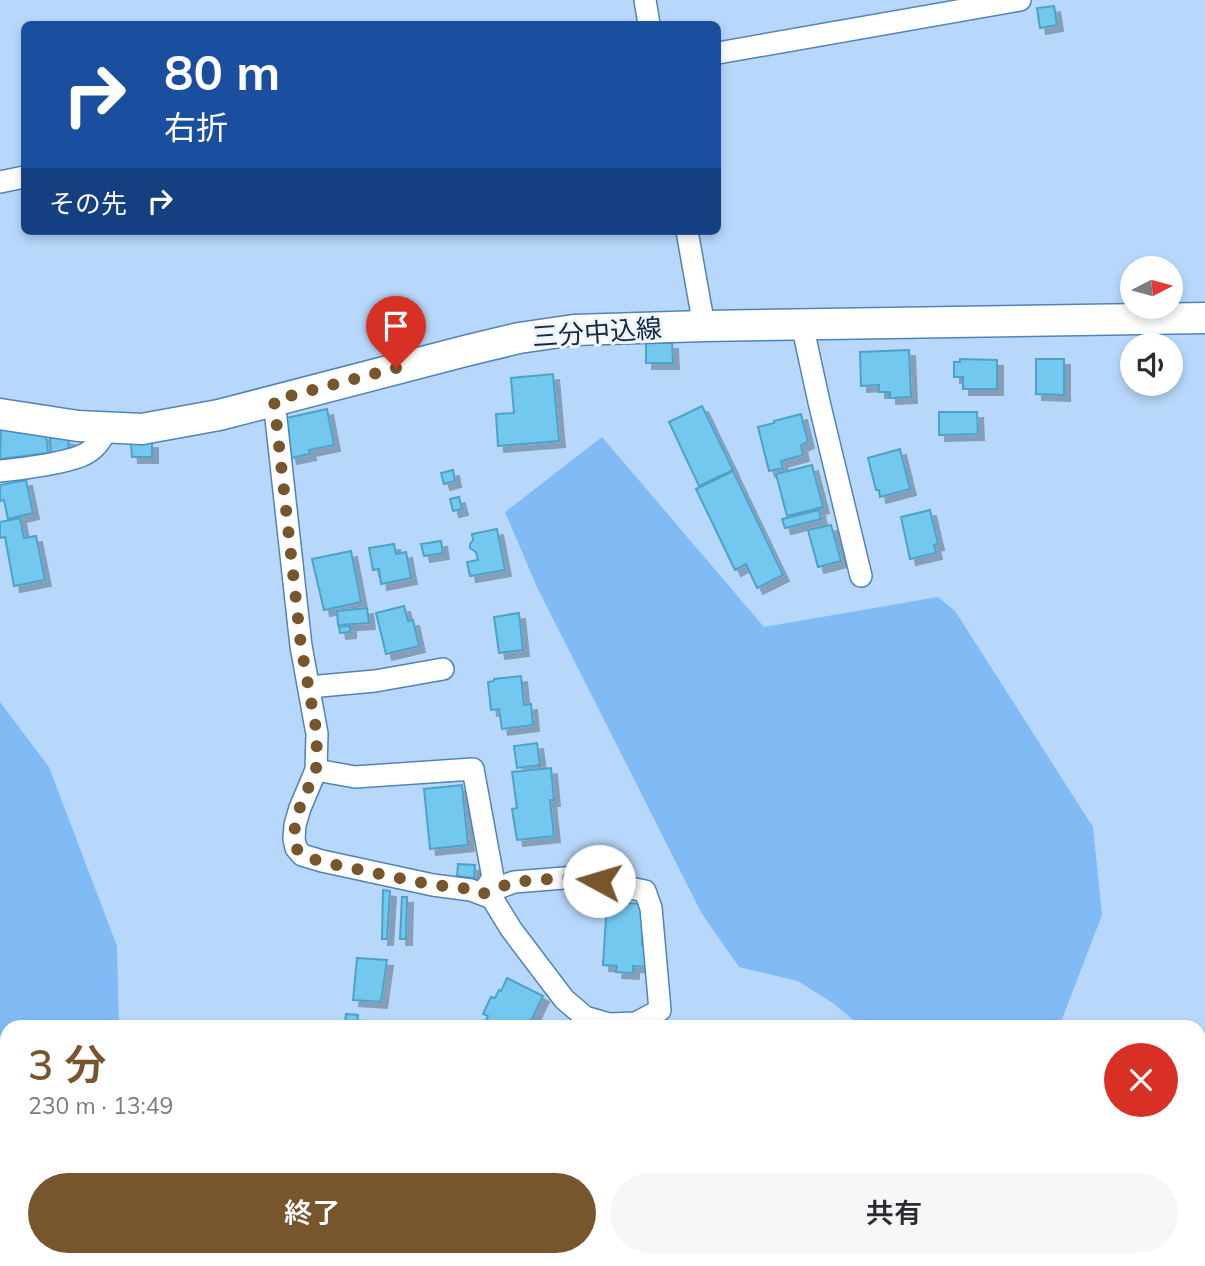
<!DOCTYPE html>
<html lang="ja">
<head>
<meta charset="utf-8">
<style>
	:root { --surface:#fff; --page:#f7f7f7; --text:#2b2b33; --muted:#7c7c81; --accent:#77562d }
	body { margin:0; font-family:Mulish,"Noto Sans JP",sans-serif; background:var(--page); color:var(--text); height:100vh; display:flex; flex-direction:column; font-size:26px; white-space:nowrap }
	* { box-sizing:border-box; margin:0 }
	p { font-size:23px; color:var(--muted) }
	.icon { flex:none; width:38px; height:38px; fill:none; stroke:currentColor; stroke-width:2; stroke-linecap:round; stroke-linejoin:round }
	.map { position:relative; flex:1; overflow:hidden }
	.side { position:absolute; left:0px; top:1020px; width:1206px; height:247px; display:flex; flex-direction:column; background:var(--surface); border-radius:21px 21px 0 0; box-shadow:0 4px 10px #0003 }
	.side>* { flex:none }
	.hud { position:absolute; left:21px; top:21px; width:700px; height:214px; border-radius:10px; box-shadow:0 4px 10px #0003; background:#1a4fa0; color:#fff; overflow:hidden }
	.needle { width:46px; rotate:84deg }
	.tools { position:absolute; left:1120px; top:256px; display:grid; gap:14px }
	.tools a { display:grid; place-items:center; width:63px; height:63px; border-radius:50%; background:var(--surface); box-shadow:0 4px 10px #0003; font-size:35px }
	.pin { position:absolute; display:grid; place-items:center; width:60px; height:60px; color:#fff; margin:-72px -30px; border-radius:50% 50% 50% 0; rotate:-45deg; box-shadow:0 0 7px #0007 }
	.pin .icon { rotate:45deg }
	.me { position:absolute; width:77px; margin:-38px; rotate:276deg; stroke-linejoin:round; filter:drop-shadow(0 0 5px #0008) }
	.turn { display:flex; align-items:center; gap:24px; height:147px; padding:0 28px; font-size:32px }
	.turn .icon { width:91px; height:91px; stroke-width:2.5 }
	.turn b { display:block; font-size:49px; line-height:60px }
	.then { display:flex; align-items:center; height:66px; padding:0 28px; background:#0003; gap:14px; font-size:26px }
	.round { display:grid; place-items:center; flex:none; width:74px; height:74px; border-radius:37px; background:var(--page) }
	.headline { display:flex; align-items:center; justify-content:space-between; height:119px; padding:0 28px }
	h1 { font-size:42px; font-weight:600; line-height:52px; color:var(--accent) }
	.action { display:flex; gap:14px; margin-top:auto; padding:14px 28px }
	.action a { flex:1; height:80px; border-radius:42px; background:var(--accent); color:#fff; font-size:28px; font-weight:600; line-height:80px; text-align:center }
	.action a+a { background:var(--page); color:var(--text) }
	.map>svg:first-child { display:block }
	.green { fill:#81bbf6 }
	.building { fill:#73c8ef; stroke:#4da2c8; stroke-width:2; filter:url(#shadow) }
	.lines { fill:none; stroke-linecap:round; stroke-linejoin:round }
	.street-casing { stroke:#4f84b9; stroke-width:24 }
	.secondary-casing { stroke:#4f84b9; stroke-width:33 }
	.street { stroke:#fff; stroke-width:21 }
	.secondary { stroke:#fff; stroke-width:30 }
	.route { stroke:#77562d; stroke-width:12; stroke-dasharray:0 21.6 }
	.labels { text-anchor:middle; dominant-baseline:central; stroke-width:6; stroke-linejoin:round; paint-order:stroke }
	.street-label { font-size:26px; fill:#142a40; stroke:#f0f5fb }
</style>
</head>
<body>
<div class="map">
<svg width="1205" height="1266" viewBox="0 0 1205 1266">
	<defs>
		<filter id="shadow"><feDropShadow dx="6" dy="6" stdDeviation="0" flood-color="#0004"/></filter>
	</defs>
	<rect width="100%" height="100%" fill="#b7d8fa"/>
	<!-- green -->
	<g class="green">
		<polygon points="602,437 764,627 938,597 955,611 1093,827 1102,915 1059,1027 862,1027 834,1004 798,981 739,967 702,914 537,587 505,512"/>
		<polygon points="0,702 49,767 117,946 119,1027 7,1027 7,1260 94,1260 93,1266 0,1266"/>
	</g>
	<!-- building -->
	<g class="building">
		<polygon points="1054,6 1057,25 1040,28 1037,8"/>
		<polygon points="646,343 672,343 673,363 646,363"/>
		<polygon points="909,350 911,397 890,398 890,392 879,392 879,385 861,386 860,352"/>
		<polygon points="960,359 997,360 997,389 963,389 963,377 954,377 954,362 960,362"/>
		<polygon points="1036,359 1064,359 1064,395 1036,394"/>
		<polygon points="553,374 559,441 498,446 496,414 514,413 511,378"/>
		<polygon points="702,406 733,470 699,486 669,422"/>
		<polygon points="327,409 334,445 309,450 310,454 291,458 285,433 289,432 286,418"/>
		<polygon points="939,412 977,412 978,434 939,435"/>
		<polygon points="801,414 808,442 801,445 803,455 781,461 783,468 769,471 758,427 774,423 774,421"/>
		<polygon points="1,427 46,435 48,453 0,459"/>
		<polygon points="50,436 69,439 68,449 51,454"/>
		<polygon points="131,442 152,442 152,457 132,457"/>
		<polygon points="900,449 910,489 880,497 879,490 876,490 868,458"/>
		<polygon points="812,465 823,507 787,516 776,474"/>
		<polygon points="453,470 455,481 444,484 441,473"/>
		<polygon points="733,471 783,575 757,588 746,564 735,570 696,489"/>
		<polygon points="26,480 33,513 8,519 4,500 0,501 0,485"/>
		<polygon points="459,497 462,509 453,511 450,499"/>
		<polygon points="819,510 821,519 785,528 782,519"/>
		<polygon points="930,510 938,544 934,545 936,553 910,559 901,517"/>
		<polygon points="20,518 24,538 36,536 45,580 14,586 5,537 0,538 0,522"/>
		<polygon points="831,525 841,561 818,567 808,530"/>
		<polygon points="497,529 505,570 470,576 467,562 478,560 476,552 470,548 470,544 473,540 472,534"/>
		<polygon points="441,541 443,553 424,556 421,544"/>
		<polygon points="394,544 396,554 406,552 411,578 381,584 379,569 373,570 369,548"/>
		<polygon points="351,551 361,602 324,610 312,559"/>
		<polygon points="404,606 408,621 413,620 419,646 386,654 376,613"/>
		<polygon points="367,608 369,623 338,625 337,611"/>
		<polygon points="519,613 523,650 499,653 494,617"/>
		<polygon points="350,626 350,632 340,633 339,627"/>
		<polygon points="521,676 524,705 531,704 533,725 502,729 499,709 491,710 488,682 494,681 494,679"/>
		<polygon points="537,743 540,765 517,768 514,746"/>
		<polygon points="551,768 554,800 550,800 554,836 517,840 512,809 517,808 512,772"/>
		<polygon points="462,785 468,845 430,849 424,789"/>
		<polygon points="458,864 475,865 474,878 457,876"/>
		<polygon points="383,890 390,891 387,939 382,939"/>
		<polygon points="402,897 407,897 406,939 400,939"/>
		<polygon points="607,902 644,904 642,945 650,945 649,967 633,966 633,973 616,972 617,966 603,965"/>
		<polygon points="357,958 387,960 381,1002 353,1000"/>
		<polygon points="507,978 543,996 528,1027 483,1027 488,1016 483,1014 491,997 495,998 499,990 501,991"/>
		<polygon points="346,1014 358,1015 357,1025 345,1024"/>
	</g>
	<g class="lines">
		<!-- street casing -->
		<g class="street-casing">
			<g id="street">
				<polyline points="645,0 649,24"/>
				<polyline points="718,53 1020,0"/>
				<polyline points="0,182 24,177"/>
				<polyline points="687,231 704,326"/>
				<polyline points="802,324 819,402 861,576"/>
				<polyline points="274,400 301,646 317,734 316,770 300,808 295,825 294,839 296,848 302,855 322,861 433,885 471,890 492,898 511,929 564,999 585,1017 609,1024 636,1023 660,1010 651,908 645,891 576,877 514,882 482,894"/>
				<path d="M0,471c21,-2 70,-8 87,-18 10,-6 15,-15 21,-25"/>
				<polyline points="309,687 375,681 443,669"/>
				<polyline points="316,770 355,777 473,769 493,878 482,894"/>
			</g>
		</g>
		<!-- secondary casing -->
		<g class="secondary-casing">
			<polyline id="secondary" points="0,414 78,426 142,429 219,415 469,350 519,338 574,330 704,326 1205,318"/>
		</g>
		<!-- street -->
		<use href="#street" class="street"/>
		<!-- secondary -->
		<use href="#secondary" class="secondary"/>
	</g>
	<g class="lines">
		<!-- route -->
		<polyline class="route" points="396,368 274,400 301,646 317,734 316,770 300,807 295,825 294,839 296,848 302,855 322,862 433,885 460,887 482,894 514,882 576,877 599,881"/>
	</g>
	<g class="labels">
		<!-- street labels -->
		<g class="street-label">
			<text transform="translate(597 332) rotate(-4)">三分中込線</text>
		</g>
	</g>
</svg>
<div class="tools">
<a><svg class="needle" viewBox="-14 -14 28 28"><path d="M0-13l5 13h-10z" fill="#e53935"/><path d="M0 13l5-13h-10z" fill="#7c7c81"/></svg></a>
<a><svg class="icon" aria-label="sound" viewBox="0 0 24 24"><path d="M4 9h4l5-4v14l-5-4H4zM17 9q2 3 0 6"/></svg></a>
</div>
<div class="pin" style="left:396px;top:368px;background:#d93025"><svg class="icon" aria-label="arrive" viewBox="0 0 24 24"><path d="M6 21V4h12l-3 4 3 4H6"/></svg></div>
<svg class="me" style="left:599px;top:881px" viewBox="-20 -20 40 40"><circle r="19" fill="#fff"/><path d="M0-13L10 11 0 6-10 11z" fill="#77562d"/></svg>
<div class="hud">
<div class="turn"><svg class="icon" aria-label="right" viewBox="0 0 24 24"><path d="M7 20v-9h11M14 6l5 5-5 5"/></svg><div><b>80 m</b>右折</div></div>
<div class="then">その先<svg class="icon" aria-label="right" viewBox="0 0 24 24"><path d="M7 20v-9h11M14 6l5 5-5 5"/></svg></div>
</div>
<section class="side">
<div class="headline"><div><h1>3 分</h1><p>230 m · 13:49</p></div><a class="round" style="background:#d93025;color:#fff"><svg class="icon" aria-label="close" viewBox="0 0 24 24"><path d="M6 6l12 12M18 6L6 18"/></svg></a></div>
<div class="action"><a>終了</a><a>共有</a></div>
</section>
</div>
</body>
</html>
